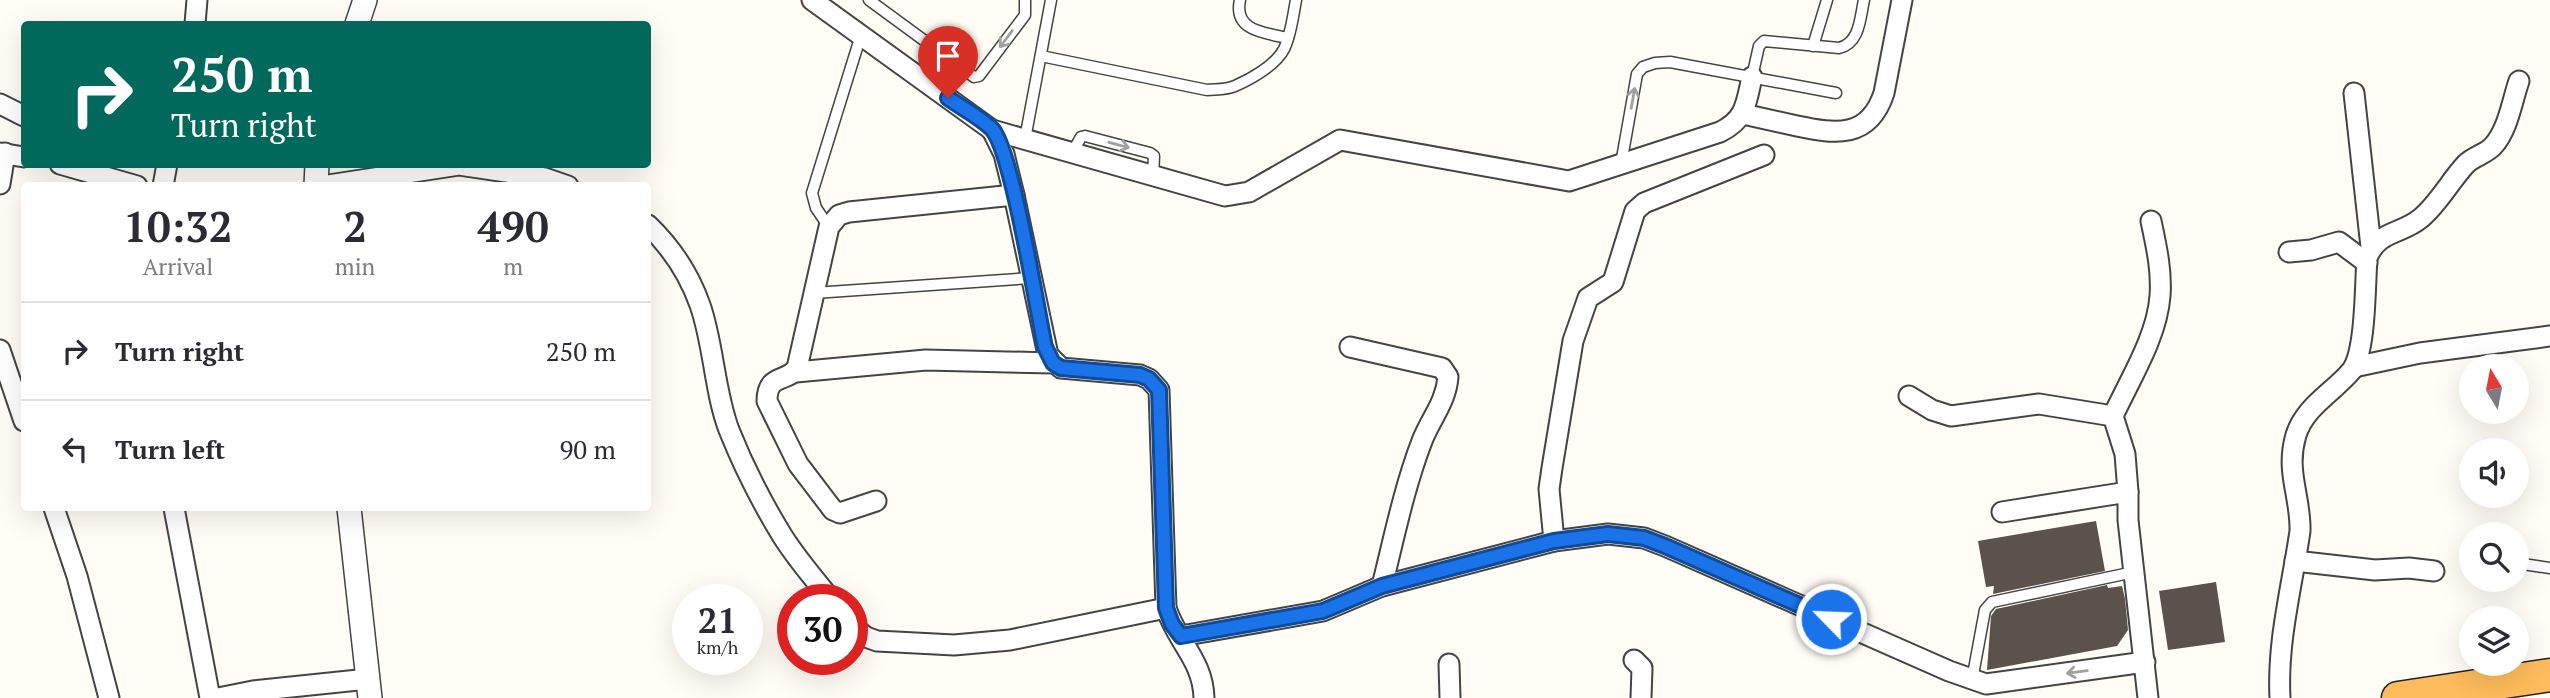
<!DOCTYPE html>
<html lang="en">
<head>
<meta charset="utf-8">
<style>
	:root { --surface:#fff; --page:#f7f7f7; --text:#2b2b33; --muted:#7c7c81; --line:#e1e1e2 }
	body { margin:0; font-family:"PT Serif",serif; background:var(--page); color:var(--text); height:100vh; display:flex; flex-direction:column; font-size:26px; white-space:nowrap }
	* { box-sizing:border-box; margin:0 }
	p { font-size:23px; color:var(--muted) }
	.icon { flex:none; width:38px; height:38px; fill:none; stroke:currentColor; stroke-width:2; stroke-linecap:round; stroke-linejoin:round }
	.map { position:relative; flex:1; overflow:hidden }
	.panel { position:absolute; left:21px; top:182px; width:630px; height:329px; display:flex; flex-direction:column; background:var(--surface); border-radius:7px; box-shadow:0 7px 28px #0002 }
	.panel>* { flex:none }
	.hud { position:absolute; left:21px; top:21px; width:630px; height:147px; border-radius:7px; box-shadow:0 7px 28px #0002; background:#00695c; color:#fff; overflow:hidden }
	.needle { width:46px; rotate:350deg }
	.controls { position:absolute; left:2459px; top:354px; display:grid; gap:14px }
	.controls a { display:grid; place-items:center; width:70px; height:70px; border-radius:50%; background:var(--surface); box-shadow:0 7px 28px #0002; font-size:35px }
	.speed { position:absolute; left:672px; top:584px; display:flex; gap:14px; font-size:35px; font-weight:700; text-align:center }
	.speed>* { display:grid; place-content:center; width:91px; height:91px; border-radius:50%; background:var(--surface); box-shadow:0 7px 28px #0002; line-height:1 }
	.speed small { font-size:18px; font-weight:400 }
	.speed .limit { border:10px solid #d22; background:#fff; color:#111 }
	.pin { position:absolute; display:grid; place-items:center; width:60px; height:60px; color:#fff; margin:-72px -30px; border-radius:50% 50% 50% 0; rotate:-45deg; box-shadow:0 0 7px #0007 }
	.pin .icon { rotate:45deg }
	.me { position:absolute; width:77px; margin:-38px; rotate:294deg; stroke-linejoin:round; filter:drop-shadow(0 0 5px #0008) }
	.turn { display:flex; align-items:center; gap:24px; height:147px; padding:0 35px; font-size:32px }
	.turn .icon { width:91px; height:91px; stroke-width:2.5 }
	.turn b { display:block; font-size:49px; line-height:60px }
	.eta { display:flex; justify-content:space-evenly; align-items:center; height:119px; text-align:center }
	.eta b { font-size:42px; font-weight:700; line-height:49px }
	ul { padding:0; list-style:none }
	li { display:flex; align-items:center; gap:21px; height:98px; padding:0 35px; border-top:2px solid var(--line) }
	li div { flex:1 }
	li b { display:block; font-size:26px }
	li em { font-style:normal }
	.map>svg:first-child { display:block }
	.building { fill:#5b524c }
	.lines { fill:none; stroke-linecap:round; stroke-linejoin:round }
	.service-casing { stroke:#444; stroke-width:13 }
	.minor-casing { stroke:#444; stroke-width:23 }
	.tertiary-casing { stroke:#444; stroke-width:26 }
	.trunk-casing { stroke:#222; stroke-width:35 }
	.service { stroke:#fff; stroke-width:10 }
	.minor { stroke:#fff; stroke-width:19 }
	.tertiary { stroke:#fff; stroke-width:23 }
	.trunk { stroke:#ffbc5c; stroke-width:32 }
	.oneway { stroke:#a0a0a0 }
	.route-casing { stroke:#114b97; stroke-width:18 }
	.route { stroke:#1a73e8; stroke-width:12 }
</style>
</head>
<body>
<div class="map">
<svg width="2550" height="698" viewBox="0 0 2550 698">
	<rect width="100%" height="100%" fill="#fffdf5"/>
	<!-- building -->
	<g class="building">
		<polygon points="2096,521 2105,571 1993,594 1994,586 1986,587 1978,541"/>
		<polygon points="2216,582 2225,642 2168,650 2159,591"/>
		<polygon points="2107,585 2108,588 2122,586 2125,599 2128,630 2117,646 1987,670 1991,616 1996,609"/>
	</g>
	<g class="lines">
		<!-- service casing -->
		<g class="service-casing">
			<g id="service">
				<polyline points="869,0 974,77 979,76 1025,15 1025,0"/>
				<path d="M1240,0c-7,31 25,33 48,38"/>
				<polyline points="1813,46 1827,0"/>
				<path d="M1041,56l166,34c9,-1 19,0 28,-4 16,-7 41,-21 49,-37 7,-14 9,-33 12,-49"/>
				<path d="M1752,77l7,-31 5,-5 75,7c21,-5 21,-30 25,-48"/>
				<polyline points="1025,139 1051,0"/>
				<polyline points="1072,153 1081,137 1085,136 1150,153 1154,156 1153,176"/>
				<polyline points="1621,164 1637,74 1643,67 1655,63 1670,62 1836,93"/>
				<polyline points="829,227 816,208 812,193 861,35"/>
				<polyline points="814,293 1031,278"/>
				<polyline points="2516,563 2550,568"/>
				<polyline points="1972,680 1985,610 1992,602 2134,572"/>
			</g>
		</g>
		<!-- minor casing -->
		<g class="minor-casing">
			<g id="minor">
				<path d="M812,0l180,130 233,66 24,-4 91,-52 229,41 151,-49c26,-13 26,-28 32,-55"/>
				<polyline points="195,24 197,0"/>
				<polyline points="2354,93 2371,247"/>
				<polyline points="0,104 24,116"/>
				<path d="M1743,114c18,4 36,8 54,12 39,8 72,13 87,-33l18,-93"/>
				<path d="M992,130l12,24 10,41 34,160 13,13 79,7 9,4 10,11 7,218c11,34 37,52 38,90"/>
				<polyline points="0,153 24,157"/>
				<polyline points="60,164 137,186"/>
				<polyline points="0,184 5,153"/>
				<polyline points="163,186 167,164"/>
				<polyline points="322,186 459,165 545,178 568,186"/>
				<path d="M648,225c23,22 41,49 52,80 14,40 14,85 29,125 14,35 31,69 51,102 14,24 34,46 51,68"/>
				<polyline points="2289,252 2311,250 2339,242 2367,263"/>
				<path d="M1350,347l92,21 6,9c-2,25 -17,41 -26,64 -18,47 -28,97 -40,145"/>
				<polyline points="0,350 24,421"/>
				<polyline points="2354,367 2420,353 2550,336"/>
				<polyline points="796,372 926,360 1053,363"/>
				<polyline points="1909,396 1932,410 1951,416 2039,404 2113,416"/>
				<path d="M2128,492l-3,-38 -12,-38c17,-37 44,-79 47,-120 2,-26 -4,-51 -9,-75"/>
				<path d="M876,501l-36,12 -7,-3 -35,-46 -31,-63c0,-28 20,-18 30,-33l32,-141 10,-12 10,-3 165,-17"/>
				<polyline points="54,508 77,576 109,698"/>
				<polyline points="174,508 210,698"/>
				<polyline points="2002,512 2128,492 2128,520 2148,698"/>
				<polyline points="1554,541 1549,489 1552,468 1573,341 1588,298 1613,282 1635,211 1644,203 1764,155"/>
				<polyline points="2295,561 2375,570 2409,568 2434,571"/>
				<polyline points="852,626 866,637 877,641 954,645 1010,640 1166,608"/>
				<polyline points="1181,636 1323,611 1382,586 1554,541 1608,534 1644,538 1665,546 1949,671 1986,684 2145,662"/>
				<polyline points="1634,660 1642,668 1641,698"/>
				<polyline points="1449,664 1450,698"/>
				<polyline points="218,698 253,691 368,679"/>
				<path d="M2280,698c-3,-57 12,-111 20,-167 1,-35 -15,-59 -4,-96 9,-29 38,-43 56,-65 14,-20 13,-86 15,-112 11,-28 34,-23 54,-40 18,-15 29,-37 45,-54 8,-8 20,-10 27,-18 15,-16 19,-45 26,-65"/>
			</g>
		</g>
		<!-- tertiary casing -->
		<g class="tertiary-casing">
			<g id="tertiary">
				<polyline points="357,24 365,0"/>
				<polyline points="316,186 317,164"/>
				<polyline points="349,508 370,698"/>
			</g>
		</g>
		<!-- trunk casing -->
		<g class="trunk-casing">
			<polyline id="trunk" points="2398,698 2550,675"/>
		</g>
		<!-- service -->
		<use href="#service" class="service"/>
		<!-- minor -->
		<use href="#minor" class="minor"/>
		<!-- tertiary -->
		<use href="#tertiary" class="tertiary"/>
		<!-- trunk -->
		<use href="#trunk" class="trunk"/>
	</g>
	<!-- one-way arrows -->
	<defs><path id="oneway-shaft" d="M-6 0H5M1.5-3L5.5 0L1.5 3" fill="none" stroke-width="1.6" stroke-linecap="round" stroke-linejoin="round" transform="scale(1.75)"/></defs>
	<g class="oneway">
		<use href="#oneway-shaft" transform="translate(1006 39) rotate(127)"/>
		<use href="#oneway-shaft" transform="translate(1633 98) rotate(-80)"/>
		<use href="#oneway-shaft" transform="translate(1119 145) rotate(15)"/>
		<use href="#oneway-shaft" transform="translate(2077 672) rotate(172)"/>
	</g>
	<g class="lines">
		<!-- route casing -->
		<g class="route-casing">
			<path id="route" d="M948,98c14,10 32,19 44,31 20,21 45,181 53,218l8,16 8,5 79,7 9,4 10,11 7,218 6,16 9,12 142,-25 59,-25 172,-45 54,-7 36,4 21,8 166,73"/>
		</g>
		<!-- route -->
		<use href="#route" class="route"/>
	</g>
</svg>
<div class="controls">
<a><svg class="needle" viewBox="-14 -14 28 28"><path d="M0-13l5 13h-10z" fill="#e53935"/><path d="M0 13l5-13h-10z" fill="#7c7c81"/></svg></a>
<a><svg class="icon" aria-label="sound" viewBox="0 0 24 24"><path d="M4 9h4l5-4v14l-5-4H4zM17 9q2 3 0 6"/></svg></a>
<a><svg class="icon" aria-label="search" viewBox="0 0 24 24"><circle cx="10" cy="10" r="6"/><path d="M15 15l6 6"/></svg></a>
<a><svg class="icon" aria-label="layers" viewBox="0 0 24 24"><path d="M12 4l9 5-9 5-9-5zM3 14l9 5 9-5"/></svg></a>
</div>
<div class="speed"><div>21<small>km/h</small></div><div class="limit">30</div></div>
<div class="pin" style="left:948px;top:98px;background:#d93025"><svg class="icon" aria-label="arrive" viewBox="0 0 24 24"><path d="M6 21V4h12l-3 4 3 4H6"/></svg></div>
<svg class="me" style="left:1831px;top:619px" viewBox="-20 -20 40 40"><circle r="17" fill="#1a73e8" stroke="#fff" stroke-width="3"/><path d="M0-11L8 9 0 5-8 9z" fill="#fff"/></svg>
<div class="hud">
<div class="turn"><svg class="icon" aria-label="right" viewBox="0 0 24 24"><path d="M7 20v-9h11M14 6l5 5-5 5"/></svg><div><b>250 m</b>Turn right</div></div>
</div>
<section class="panel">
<div class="eta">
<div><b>10:32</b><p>Arrival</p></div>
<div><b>2</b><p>min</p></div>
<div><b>490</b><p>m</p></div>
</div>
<ul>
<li><svg class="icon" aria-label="right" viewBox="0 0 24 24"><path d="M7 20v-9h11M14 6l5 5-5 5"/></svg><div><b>Turn right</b></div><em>250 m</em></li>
<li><svg class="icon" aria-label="left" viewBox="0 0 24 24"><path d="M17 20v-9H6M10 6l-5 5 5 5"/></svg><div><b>Turn left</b></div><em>90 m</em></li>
</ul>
</section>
</div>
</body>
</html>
